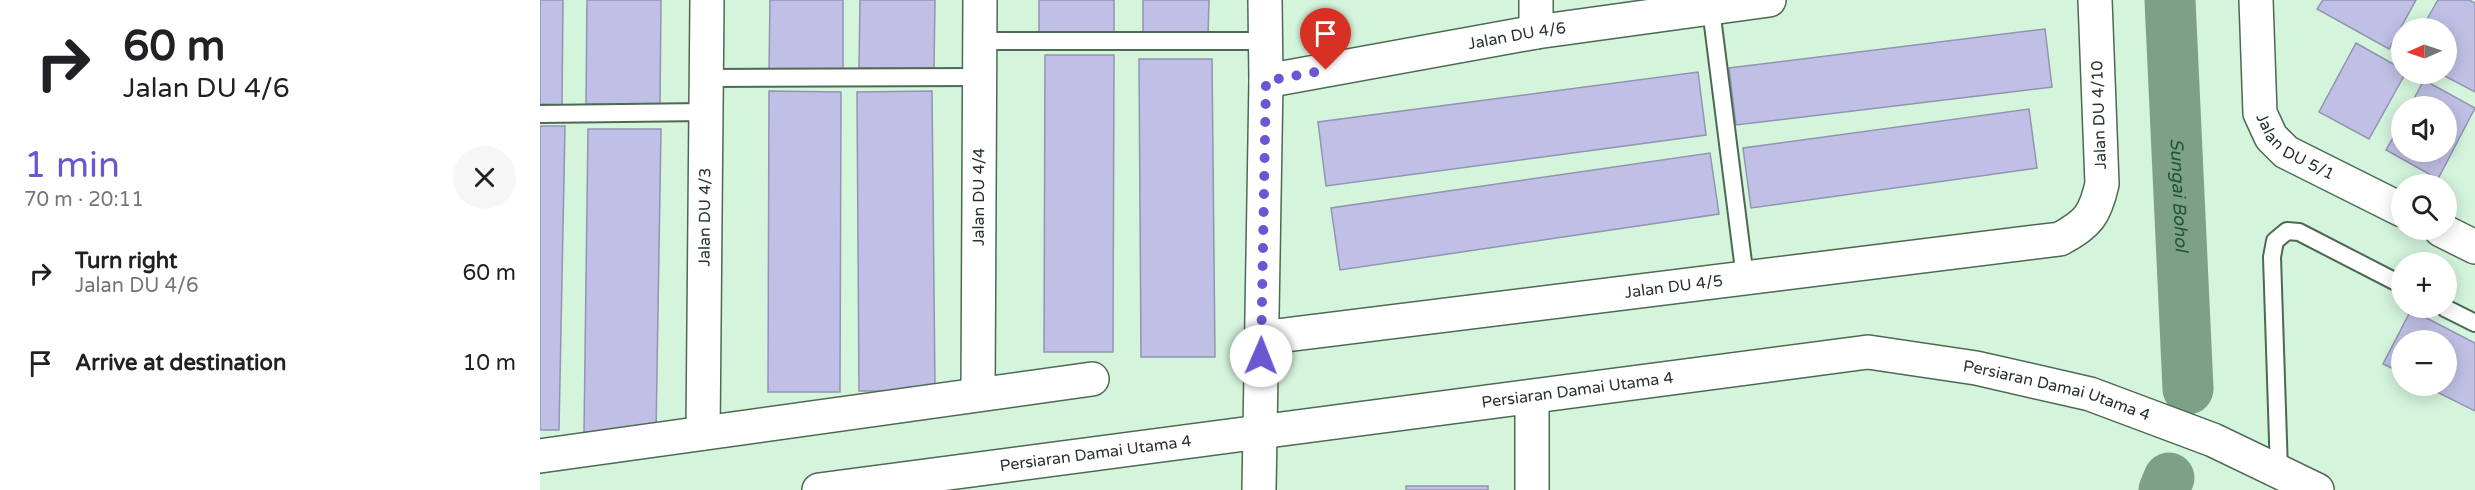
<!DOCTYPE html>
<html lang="en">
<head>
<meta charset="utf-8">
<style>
	:root { --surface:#fff; --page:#f6f6f6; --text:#202124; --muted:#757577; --accent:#6958d1 }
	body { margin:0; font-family:"Varela Round",sans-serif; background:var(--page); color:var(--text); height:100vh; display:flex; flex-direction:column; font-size:22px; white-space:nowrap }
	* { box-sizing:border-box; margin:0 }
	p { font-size:20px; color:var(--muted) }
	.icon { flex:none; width:33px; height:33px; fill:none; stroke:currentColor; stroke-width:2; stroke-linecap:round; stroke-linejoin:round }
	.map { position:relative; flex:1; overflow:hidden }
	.drawer { display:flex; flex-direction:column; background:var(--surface); width:540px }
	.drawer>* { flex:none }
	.top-card { background:#fff; color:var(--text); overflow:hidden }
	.needle { width:39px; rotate:268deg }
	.buttons { position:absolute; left:1851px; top:18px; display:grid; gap:12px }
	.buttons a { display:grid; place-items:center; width:66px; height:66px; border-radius:50%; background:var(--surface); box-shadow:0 3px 15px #0003; font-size:30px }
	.pin { position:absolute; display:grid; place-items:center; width:51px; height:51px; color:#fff; margin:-62px -26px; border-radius:50% 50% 50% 0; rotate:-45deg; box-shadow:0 0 6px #0007 }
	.pin .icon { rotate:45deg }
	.me { position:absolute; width:66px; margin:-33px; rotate:1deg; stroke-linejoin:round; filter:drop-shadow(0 0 4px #0008) }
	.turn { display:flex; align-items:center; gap:21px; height:126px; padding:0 24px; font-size:27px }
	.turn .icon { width:78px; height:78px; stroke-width:2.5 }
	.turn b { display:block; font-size:42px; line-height:51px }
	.round { display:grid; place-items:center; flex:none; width:63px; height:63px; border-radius:32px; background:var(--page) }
	.headline { display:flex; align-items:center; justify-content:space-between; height:102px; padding:0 24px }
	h1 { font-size:36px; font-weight:600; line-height:45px; color:var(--accent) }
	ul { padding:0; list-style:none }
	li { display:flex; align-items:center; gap:18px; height:90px; padding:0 24px }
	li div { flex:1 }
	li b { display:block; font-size:22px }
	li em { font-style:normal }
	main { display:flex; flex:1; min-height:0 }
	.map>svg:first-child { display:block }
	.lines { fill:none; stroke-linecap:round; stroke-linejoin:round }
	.river { stroke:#7ea086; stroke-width:51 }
	.building { fill:#c0c0e6; stroke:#9393b2; stroke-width:1.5 }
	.service-casing { stroke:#4d6954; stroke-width:20 }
	.minor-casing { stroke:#4d6954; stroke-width:36 }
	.service { stroke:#fff; stroke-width:16 }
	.minor { stroke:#fff; stroke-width:33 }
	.route { stroke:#6958d1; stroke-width:10; stroke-dasharray:0 18 }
	.labels { text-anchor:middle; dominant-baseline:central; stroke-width:5; stroke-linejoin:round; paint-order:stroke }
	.street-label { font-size:16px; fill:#27332a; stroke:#fff }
	.water-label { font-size:18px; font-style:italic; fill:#1e5532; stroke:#fff }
</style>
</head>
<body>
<main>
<section class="drawer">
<div class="top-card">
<div class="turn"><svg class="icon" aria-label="right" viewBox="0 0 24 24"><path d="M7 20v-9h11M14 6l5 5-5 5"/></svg><div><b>60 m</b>Jalan DU 4/6</div></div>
</div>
<div class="headline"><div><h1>1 min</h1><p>70 m · 20:11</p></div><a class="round"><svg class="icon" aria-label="close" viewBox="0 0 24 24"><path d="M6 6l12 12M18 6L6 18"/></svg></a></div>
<ul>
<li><svg class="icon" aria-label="right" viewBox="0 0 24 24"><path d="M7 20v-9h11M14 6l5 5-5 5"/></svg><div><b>Turn right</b><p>Jalan DU 4/6</p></div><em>60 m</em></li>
<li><svg class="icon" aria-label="arrive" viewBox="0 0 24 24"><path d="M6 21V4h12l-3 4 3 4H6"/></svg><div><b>Arrive at destination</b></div><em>10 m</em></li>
</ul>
</section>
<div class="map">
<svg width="1935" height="490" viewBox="0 0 1935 490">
	<rect width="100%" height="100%" fill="#d4f4dc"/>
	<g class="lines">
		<!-- river -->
		<g class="river">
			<path id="s1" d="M1630,0l18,389"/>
			<polyline points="1624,490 1629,478"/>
		</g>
	</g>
	<!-- building -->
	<g class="building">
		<polygon points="0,0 23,0 22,105 0,104"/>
		<polygon points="47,0 121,0 120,105 46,104"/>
		<polygon points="230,0 303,0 303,72 229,72"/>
		<polygon points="320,0 395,0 394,68 319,68"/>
		<polygon points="499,0 574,0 574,36 499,35"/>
		<polygon points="603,0 669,0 668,35 603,35"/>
		<polygon points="1783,0 1876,0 1849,49 1777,9"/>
		<polygon points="1898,0 1929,0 1935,3 1935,92 1901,74 1906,74 1906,28 1882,28"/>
		<polygon points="1505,29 1512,87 1196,125 1189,68"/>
		<polygon points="1816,43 1862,69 1862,74 1865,74 1829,139 1779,112"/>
		<polygon points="505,55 574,55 573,352 504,352"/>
		<polygon points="599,59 672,59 675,357 601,357"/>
		<polygon points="1158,72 1166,135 786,186 778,122"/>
		<polygon points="1884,80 1935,108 1898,179 1846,150 1862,122 1862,152 1906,152 1906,106 1870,106"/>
		<polygon points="229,91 301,92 300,392 228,392"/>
		<polygon points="392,91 395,391 319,391 317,92"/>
		<polygon points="1489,109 1497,168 1211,208 1203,148"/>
		<polygon points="0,126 25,126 19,430 0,430"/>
		<polygon points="48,129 121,129 116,433 44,432"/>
		<polygon points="1170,153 1179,214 800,270 791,208"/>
		<polygon points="1871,310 1935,343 1935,411 1885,386 1906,386 1906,340 1862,340 1862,373 1843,364"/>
		<rect x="866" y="486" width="82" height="4"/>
	</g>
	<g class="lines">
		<!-- service casing -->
		<g class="service-casing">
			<g id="service">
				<polyline points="1171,9 1205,278"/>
				<polyline points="441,41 724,41"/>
				<polyline points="166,78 440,77"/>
				<polyline points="0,114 165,112"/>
				<polyline points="1905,308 1935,323"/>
				<polyline points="1739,471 1732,257 1735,241 1747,231 1759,232 1862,285"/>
			</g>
		</g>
		<!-- minor casing -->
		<g class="minor-casing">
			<g id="minor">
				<path id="s2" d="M1716,0l4,113 11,24 15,15 116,58"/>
				<polyline points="996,32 996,0"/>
				<path id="s3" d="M726,81l270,-49 233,-32"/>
				<polyline points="1901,230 1935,247"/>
				<path id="s4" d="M721,338l799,-99c28,-15 35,-24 42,-55l-7,-184"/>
				<path id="s5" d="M438,393l2,-393"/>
				<polyline points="992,398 992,490"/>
				<path id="s6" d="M163,433l4,-433"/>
				<polyline points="0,456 552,379"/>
				<path id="s7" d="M279,490l1049,-138 108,16 114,26 123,46 104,50"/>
				<polyline points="719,490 726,81 725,0"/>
			</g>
		</g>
		<!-- service -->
		<use href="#service" class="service"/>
		<!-- minor -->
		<use href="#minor" class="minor"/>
	</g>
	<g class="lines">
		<!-- route -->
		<polyline class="route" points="721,356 726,81 786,70"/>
	</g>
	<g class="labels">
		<!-- street labels -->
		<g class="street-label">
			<text stroke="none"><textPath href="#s3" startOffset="255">Jalan DU 4/6</textPath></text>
			<text transform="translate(1559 115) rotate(-92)">Jalan DU 4/10</text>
			<text stroke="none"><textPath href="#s2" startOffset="164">Jalan DU 5/1</textPath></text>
			<text stroke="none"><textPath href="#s5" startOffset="196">Jalan DU 4/4</textPath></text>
			<text stroke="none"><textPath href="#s6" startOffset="216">Jalan DU 4/3</textPath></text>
			<text stroke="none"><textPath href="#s4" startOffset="416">Jalan DU 4/5</textPath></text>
			<text stroke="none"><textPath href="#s7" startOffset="765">Persiaran Damai Utama 4</textPath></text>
			<text stroke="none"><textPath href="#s7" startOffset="1251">Persiaran Damai Utama 4</textPath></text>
			<text stroke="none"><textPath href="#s7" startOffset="279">Persiaran Damai Utama 4</textPath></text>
		</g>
		<!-- water labels -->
		<g class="water-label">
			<text stroke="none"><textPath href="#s1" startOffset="195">Sungai Bohol</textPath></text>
		</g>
	</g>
</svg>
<div class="buttons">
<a><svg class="needle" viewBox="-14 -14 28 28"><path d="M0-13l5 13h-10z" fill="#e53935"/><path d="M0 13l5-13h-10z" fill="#757577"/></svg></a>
<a><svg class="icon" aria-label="sound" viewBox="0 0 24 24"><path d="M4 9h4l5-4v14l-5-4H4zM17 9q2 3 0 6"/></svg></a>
<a><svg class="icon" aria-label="search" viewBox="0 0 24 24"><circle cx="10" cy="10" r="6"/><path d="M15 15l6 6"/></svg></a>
<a>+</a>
<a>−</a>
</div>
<div class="pin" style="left:786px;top:70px;background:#d93025"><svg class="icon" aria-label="arrive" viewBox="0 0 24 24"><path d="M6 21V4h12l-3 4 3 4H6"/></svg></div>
<svg class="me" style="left:721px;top:356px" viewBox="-20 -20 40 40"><circle r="19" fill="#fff"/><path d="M0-13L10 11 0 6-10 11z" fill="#6958d1"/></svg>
</div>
</main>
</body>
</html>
